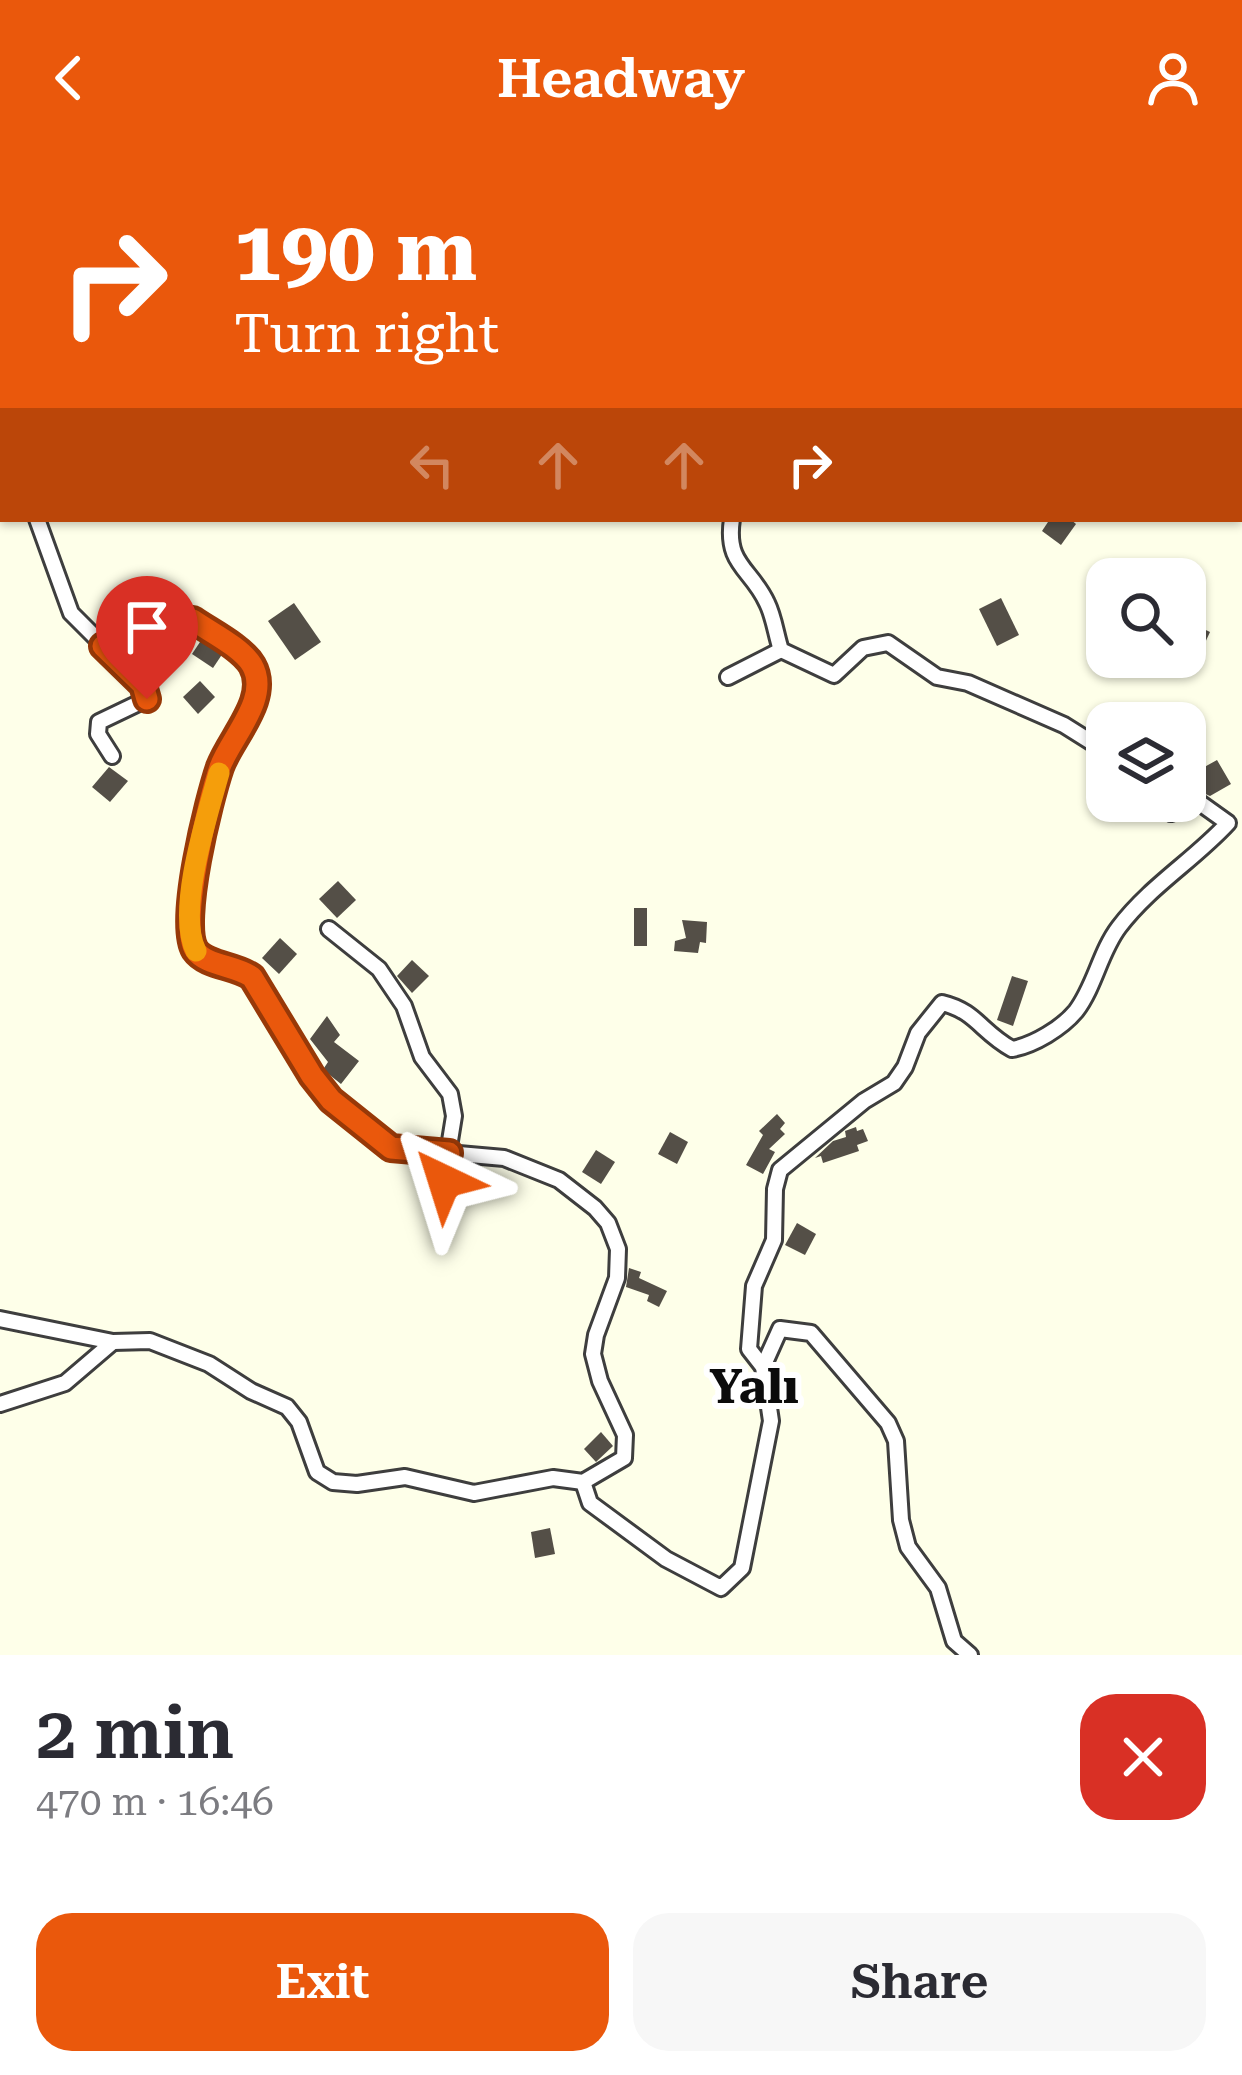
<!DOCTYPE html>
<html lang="en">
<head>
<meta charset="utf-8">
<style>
	:root { --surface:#fff; --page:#f7f7f7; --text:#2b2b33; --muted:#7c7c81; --accent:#ea580c }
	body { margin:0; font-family:"Roboto Serif",serif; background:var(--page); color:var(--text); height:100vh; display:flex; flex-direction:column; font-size:45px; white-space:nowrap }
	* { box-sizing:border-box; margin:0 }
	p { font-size:39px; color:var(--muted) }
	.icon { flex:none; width:66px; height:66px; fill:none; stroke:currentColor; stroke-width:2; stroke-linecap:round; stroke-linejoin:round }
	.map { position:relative; height:1499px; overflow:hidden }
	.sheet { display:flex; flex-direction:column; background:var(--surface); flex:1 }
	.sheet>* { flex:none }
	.top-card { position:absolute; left:0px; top:0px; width:1242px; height:366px; box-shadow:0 3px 9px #0004; background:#ea580c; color:#fff; overflow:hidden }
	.fabs { position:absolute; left:1086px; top:402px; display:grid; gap:24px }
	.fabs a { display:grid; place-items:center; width:120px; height:120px; border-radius:24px; background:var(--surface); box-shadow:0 3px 9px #0004; font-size:60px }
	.pin { position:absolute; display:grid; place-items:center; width:102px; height:102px; color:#fff; margin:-123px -51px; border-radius:50% 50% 50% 0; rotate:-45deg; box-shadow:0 0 12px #0007 }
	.pin .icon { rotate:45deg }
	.me { position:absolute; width:132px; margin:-66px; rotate:319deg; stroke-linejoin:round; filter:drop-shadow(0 0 9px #0008) }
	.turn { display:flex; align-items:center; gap:42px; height:252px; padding:0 36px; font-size:54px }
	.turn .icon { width:156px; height:156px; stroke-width:2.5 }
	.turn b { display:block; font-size:84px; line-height:102px }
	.lanes { display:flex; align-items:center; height:114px; padding:0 36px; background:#0003; justify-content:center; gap:60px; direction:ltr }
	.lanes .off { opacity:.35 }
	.round { display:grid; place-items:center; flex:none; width:126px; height:126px; border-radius:36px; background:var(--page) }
	.headline { display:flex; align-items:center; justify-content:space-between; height:204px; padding:0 36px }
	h1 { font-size:72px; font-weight:600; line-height:90px }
	.cta { display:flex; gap:24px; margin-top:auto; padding:24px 36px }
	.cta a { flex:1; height:138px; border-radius:36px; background:var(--accent); color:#fff; font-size:48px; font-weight:600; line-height:138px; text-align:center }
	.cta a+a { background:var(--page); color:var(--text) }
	header { display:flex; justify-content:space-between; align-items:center; height:156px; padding:0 36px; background:var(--accent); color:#fff; font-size:54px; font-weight:600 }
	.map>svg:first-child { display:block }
	.building { fill:#544f47 }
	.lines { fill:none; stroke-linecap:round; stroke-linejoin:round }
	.minor-casing { stroke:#3e3e3e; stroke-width:20 }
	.minor { stroke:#fff; stroke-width:14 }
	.route-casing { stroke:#983908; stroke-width:30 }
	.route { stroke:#ea580c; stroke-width:21 }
	.slow { stroke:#f59e0b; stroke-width:21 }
	.labels { text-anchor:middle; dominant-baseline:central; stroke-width:12; stroke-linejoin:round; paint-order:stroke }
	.district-label { font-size:48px; font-weight:bold; fill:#0b0b0b; stroke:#fff }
</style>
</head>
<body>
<header><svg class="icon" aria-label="back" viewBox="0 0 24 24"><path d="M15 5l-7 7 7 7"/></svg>Headway<svg class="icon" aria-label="person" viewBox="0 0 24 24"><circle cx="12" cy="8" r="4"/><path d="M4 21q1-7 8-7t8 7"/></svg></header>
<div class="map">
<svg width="1242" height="1499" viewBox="0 0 1242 1499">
	<rect width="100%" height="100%" fill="#feffe9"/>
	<!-- building -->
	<g class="building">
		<polygon points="1050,363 1070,363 1076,368 1061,389 1042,375"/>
		<polygon points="1001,442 1019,479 997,490 979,453"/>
		<polygon points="294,447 321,486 295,504 268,465"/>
		<polygon points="1185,464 1210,476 1197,504 1185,498"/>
		<polygon points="202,483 223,497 213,512 192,498"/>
		<polygon points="200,525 215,541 198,558 183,541"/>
		<polygon points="1217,604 1231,628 1210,640 1201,636 1185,639 1185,614 1199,614"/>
		<polygon points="109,611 128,625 110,646 92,631"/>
		<polygon points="338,725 356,744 337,762 319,743"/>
		<rect x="634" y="752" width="13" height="38"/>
		<polygon points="682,764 707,766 706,787 700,786 698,797 674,795 675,785 686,782"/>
		<polygon points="280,782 297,798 279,818 262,802"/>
		<polygon points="412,804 429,820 412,837 397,820"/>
		<polygon points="1012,820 1028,825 1013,870 997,864"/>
		<polygon points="327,860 340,879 334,886 359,905 341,928 326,916 324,912 328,906 310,883"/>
		<polygon points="777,958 785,967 780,973 785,978 769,993 775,996 763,1018 746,1009 763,979 759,975"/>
		<polygon points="856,971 857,975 863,973 868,985 857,989 859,995 823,1007 821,1000 815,1002 833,985 846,981 845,975"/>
		<polygon points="670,976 688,986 677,1008 658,998"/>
		<polygon points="596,994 615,1006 601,1028 582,1016"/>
		<polygon points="797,1067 816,1078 805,1099 785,1089"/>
		<polygon points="629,1112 641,1116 639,1122 667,1135 659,1151 647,1145 649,1139 626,1131"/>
		<polygon points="601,1276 613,1290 596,1306 584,1293"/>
		<polygon points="550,1372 555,1398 535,1402 531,1376"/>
	</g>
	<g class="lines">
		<!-- minor casing -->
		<g class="minor-casing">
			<g id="minor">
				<polyline points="481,3 481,0"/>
				<polyline points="0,139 3,140"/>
				<polyline points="37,363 71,457 143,529 147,543 99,566 98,578 112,600"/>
				<path d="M732,363c-7,46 19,49 35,84 7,14 9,32 14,47l53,25 29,-27 25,-5 49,34 31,6 96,42 43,27"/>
				<polyline points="728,521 781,494"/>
				<polyline points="329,773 379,813 404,850 422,901 450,938 454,960 439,1053"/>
				<path d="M0,1163l113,23 37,-1 59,23 42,27 36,16 12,15 18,50 16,10 24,2 48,-7 69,16 79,-15 30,4 41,-24 1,-23 -25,-54 -7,-27 3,-19 21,-57 1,-29 -10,-26 -13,-15 -36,-28 -55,-22 -113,-10 -60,-48 -79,-123c-17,-12 -47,-11 -57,-27 -17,-26 15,-162 29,-191 10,-22 35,-51 34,-77 -2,-28 -45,-48 -65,-63l-91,27"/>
				<polyline points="763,1211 780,1173 811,1177 888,1267 896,1285 901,1364 908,1391 938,1432 954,1485 970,1499"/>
				<polyline points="0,1248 65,1227 113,1186"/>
				<path d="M583,1326l7,21 76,56 55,29 21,-20 29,-147 -8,-54 -14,-18 5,-63 20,-46 1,-51 5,-19 84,-69 30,-18 11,-16 13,-34 24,-30c34,8 39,29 70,46 22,-4 50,-21 64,-38 19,-25 24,-59 43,-84 31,-41 75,-67 109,-104l-28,-20 -29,10 -17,-12"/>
			</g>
		</g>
		<!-- minor -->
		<use href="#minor" class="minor"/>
	</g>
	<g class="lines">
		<!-- route casing -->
		<g class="route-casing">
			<path id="route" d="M147,543l-4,-14 -40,-39 90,-26c17,12 48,27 59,45 19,33 -21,72 -32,102 -11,32 -42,156 -25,183 11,16 40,15 57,27l60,99 19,24 60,48 58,5 -5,28"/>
		</g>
		<!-- route -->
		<use href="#route" class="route"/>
		<!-- slow -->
		<path class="slow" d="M196,795c-20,-39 11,-135 23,-178"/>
	</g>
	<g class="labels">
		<!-- district labels -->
		<g class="district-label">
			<text x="754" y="1231">Yalı</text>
		</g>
	</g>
</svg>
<div class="fabs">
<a><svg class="icon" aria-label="search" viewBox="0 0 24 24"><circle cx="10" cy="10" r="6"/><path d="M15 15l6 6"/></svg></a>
<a><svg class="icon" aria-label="layers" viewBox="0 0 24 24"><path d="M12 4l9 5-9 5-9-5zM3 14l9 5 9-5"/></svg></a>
</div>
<div class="pin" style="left:147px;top:543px;background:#d93025"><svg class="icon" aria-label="arrive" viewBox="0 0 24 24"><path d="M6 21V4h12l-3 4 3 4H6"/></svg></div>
<svg class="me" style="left:444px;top:1025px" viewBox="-20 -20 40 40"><path d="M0-17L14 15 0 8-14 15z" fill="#ea580c" stroke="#fff" stroke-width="4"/></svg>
<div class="top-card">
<div class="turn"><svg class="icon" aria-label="right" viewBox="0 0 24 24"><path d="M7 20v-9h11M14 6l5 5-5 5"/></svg><div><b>190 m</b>Turn right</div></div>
<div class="lanes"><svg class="icon off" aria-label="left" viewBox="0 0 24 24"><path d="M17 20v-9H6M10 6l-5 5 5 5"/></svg><svg class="icon off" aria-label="ahead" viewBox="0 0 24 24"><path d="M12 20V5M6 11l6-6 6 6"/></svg><svg class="icon off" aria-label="ahead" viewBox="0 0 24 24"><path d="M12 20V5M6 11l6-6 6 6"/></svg><svg class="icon" aria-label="right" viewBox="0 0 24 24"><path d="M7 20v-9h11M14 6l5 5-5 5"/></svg></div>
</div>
</div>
<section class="sheet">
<div class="headline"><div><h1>2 min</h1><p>470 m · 16:46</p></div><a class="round" style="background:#d93025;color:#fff"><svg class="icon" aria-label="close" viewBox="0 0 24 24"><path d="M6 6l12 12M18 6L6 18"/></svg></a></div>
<div class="cta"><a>Exit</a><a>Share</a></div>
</section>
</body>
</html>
